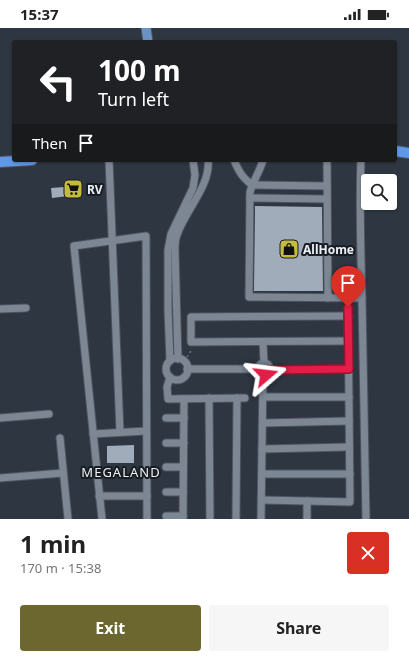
<!DOCTYPE html>
<html lang="en">
<head>
<meta charset="utf-8">
<style>
	:root { --surface:#fff; --page:#f6f6f6; --text:#222; --muted:#767676; --accent:#6b672f }
	body { margin:0; font-family:"Noto Sans",sans-serif; background:var(--page); color:var(--text); height:100vh; display:flex; flex-direction:column; font-size:15px; white-space:nowrap }
	* { box-sizing:border-box; margin:0 }
	p { font-size:13px; color:var(--muted) }
	.icon { flex:none; width:22px; height:22px; fill:none; stroke:currentColor; stroke-width:2; stroke-linecap:round; stroke-linejoin:round }
	.map { position:relative; height:491px; overflow:hidden }
	.sheet { display:flex; flex-direction:column; background:var(--surface); flex:1 }
	.sheet>* { flex:none }
	.hud { position:absolute; left:12px; top:12px; width:385px; height:122px; border-radius:4px; box-shadow:0 1px 3px #0004; background:#202124; color:#fff; overflow:hidden }
	.buttons { position:absolute; left:361px; top:146px; display:grid; gap:8px }
	.buttons a { display:grid; place-items:center; width:36px; height:36px; border-radius:4px; background:var(--surface); box-shadow:0 1px 3px #0004; font-size:20px }
	.pin { position:absolute; display:grid; place-items:center; width:34px; height:34px; color:#fff; margin:-41px -17px; border-radius:50% 50% 50% 0; rotate:-45deg; box-shadow:0 0 4px #0007 }
	.pin .icon { rotate:45deg }
	.me { position:absolute; width:44px; margin:-22px; rotate:73deg; stroke-linejoin:round; filter:drop-shadow(0 0 3px #0008) }
	.turn { display:flex; align-items:center; gap:14px; height:84px; padding:0 20px; font-size:18px }
	.turn .icon { width:52px; height:52px; stroke-width:2.5 }
	.turn b { display:block; font-size:28px; line-height:34px }
	.then { display:flex; align-items:center; height:38px; padding:0 20px; background:#0003; gap:8px; font-size:15px }
	.round { display:grid; place-items:center; flex:none; width:42px; height:42px; border-radius:4px; background:var(--page) }
	.headline { display:flex; align-items:center; justify-content:space-between; height:68px; padding:0 20px }
	h1 { font-size:24px; font-weight:700; line-height:30px }
	.action { display:flex; gap:8px; margin-top:auto; padding:8px 20px }
	.action a { flex:1; height:46px; border-radius:4px; background:var(--accent); color:#fff; font-size:16px; font-weight:700; line-height:46px; text-align:center }
	.action a+a { background:var(--page); color:var(--text) }
	.status { display:flex; justify-content:space-between; align-items:center; height:28px; padding:0 20px; background:var(--surface); direction:ltr }
	.status svg { height:11px; fill:currentColor }
	.map>svg:first-child { display:block }
	.building { fill:#a1acba }
	.lines { fill:none; stroke-linecap:round; stroke-linejoin:round }
	.minor-casing { stroke:#4e545e; stroke-width:9 }
	.major-casing { stroke:#4e545e; stroke-width:11 }
	.highway-casing { stroke:#4e545e; stroke-width:12 }
	.path { stroke:#9399a3; stroke-width:1; stroke-dasharray:2 3; stroke-linecap:butt }
	.minor { stroke:#7d8794; stroke-width:7 }
	.major { stroke:#6b92c5; stroke-width:9 }
	.highway { stroke:#5f99e6; stroke-width:10 }
	.route-casing { stroke:#92132f; stroke-width:10 }
	.route { stroke:#e11d48; stroke-width:7 }
	.labels { text-anchor:middle; dominant-baseline:central; stroke-width:4; stroke-linejoin:round; paint-order:stroke }
	.poi-label { font-size:12px; font-weight:bold; fill:#ecf1f9; stroke:#191d22; text-anchor:start }
	.neighbourhood-label { font-size:13px; letter-spacing:1px; fill:#ecf1f9; stroke:#191d22 }
</style>
</head>
<body>
<div class="status"><b>15:37</b><svg viewBox="0 0 49 12"><path d="M0 12V9h3v3zM5 12V6h3v6zM10 12V3h3v9zM15 12V0h3v12zM26 1h20v11H26zM47 4h2v5h-2z"/></svg></div>
<div class="map">
<svg width="409" height="491" viewBox="0 0 409 491">
	<rect width="100%" height="100%" fill="#2e3641"/>
	<!-- building -->
	<g class="building">
		<rect x="368" y="147" width="6" height="6"/>
		<polygon points="77,158 76,167 52,170 51,160"/>
		<polygon points="255,178 322,179 323,263 254,263"/>
		<polygon points="134,417 134,435 107,435 107,418"/>
	</g>
	<g class="lines">
		<!-- minor casing -->
		<g class="minor-casing">
			<g id="minor">
				<polyline points="109,132 120,404"/>
				<path d="M234,132c5,12 8,17 18,25l75,1"/>
				<path d="M263,132c-3,11 -10,21 -13,32l-1,105 113,1"/>
				<polyline points="327,132 328,270"/>
				<path d="M361,132c-2,47 0,93 1,140 1,73 2,146 4,219"/>
				<polyline points="250,170 327,171"/>
				<polyline points="0,281 26,280"/>
				<polyline points="349,288 191,289 191,314 349,313"/>
				<polyline points="263,314 264,335"/>
				<circle cx="177" cy="341" r="11"/>
				<path d="M178,331l-3,-109c0,-5 0,-10 2,-15 8,-24 34,-50 31,-75"/>
				<polyline points="170,333 168,283 168,222 171,206 193,160 195,147 193,132"/>
				<circle cx="264" cy="341" r="6"/>
				<polyline points="187,341 258,341"/>
				<polyline points="269,342 349,341"/>
				<polyline points="170,349 167,359 168,371 245,370"/>
				<polyline points="263,369 349,369"/>
				<polyline points="209,370 210,491"/>
				<polyline points="0,390 49,386"/>
				<polyline points="166,390 184,390"/>
				<polyline points="263,395 349,393"/>
				<polyline points="93,406 146,403"/>
				<polyline points="60,410 68,491"/>
				<polyline points="166,415 184,415"/>
				<polyline points="262,421 349,419"/>
				<polyline points="166,439 183,439"/>
				<polyline points="262,446 350,446"/>
				<polyline points="0,450 63,445"/>
				<polyline points="166,464 183,464"/>
				<polyline points="99,468 147,468"/>
				<polyline points="262,472 350,474 348,279"/>
				<polyline points="166,488 183,488"/>
				<polyline points="102,491 74,218 146,208 147,491"/>
				<polyline points="183,491 184,371"/>
				<polyline points="236,491 237,370"/>
				<polyline points="261,491 263,347"/>
				<polyline points="307,491 307,473"/>
			</g>
		</g>
		<!-- major casing -->
		<g class="major-casing">
			<polyline id="major" points="146,0 148,14"/>
		</g>
		<!-- highway casing -->
		<g class="highway-casing">
			<g id="highway">
				<polyline points="395,123 409,125"/>
				<polyline points="0,134 32,132"/>
			</g>
		</g>
		<!-- path -->
		<polyline class="path" points="184,333 190,325 191,320"/>
		<!-- minor -->
		<use href="#minor" class="minor"/>
		<!-- major -->
		<use href="#major" class="major"/>
		<!-- highway -->
		<use href="#highway" class="highway"/>
	</g>
	<g class="lines">
		<!-- route casing -->
		<g class="route-casing">
			<polyline id="route" points="266,347 268,346 269,342 349,341 348,279"/>
		</g>
		<!-- route -->
		<use href="#route" class="route"/>
	</g>
	<!-- icons -->
	<defs>
		<g id="supermarket-square" transform="scale(1)"><rect x="-9" y="-9" width="18" height="18" rx="4" fill="#c4bc3e" stroke="#191d22"/><path d="M-6-5.5h2.5l.6 2H6L4.5 2H-2.5L-4.4-4H-6ZM-1.5 3.2a1.3 1.3 0 1 0 .1 0ZM3 3.2a1.3 1.3 0 1 0 .1 0Z" fill="#111"/></g>
		<g id="shop-square" transform="scale(1)"><rect x="-9" y="-9" width="18" height="18" rx="4" fill="#c4bc3e" stroke="#191d22"/><path d="M-5-2.5h2.3a2.7 3.5 0 0 1 5.4 0H5L5.5 6h-11ZM-1.5-2.5h3a1.5 2.3 0 0 0-3 0Z" fill="#111"/></g>
	</defs>
	<g fill-rule="evenodd">
		<use href="#supermarket-square" x="73" y="161"/>
		<use href="#shop-square" x="289" y="221"/>
	</g>
	<g class="labels">
		<!-- poi labels -->
		<g class="poi-label">
			<text x="87" y="161">RV</text>
			<text x="303" y="221">AllHome</text>
		</g>
		<!-- neighbourhood labels -->
		<g class="neighbourhood-label">
			<text x="121" y="444">MEGALAND</text>
		</g>
	</g>
</svg>
<div class="buttons">
<a><svg class="icon" aria-label="search" viewBox="0 0 24 24"><circle cx="10" cy="10" r="6"/><path d="M15 15l6 6"/></svg></a>
</div>
<div class="pin" style="left:348px;top:279px;background:#d93025"><svg class="icon" aria-label="arrive" viewBox="0 0 24 24"><path d="M6 21V4h12l-3 4 3 4H6"/></svg></div>
<svg class="me" style="left:266px;top:347px" viewBox="-20 -20 40 40"><path d="M0-17L14 15 0 8-14 15z" fill="#e11d48" stroke="#fff" stroke-width="4"/></svg>
<div class="hud">
<div class="turn"><svg class="icon" aria-label="left" viewBox="0 0 24 24"><path d="M17 20v-9H6M10 6l-5 5 5 5"/></svg><div><b>100 m</b>Turn left</div></div>
<div class="then">Then<svg class="icon" aria-label="arrive" viewBox="0 0 24 24"><path d="M6 21V4h12l-3 4 3 4H6"/></svg></div>
</div>
</div>
<section class="sheet">
<div class="headline"><div><h1>1 min</h1><p>170 m · 15:38</p></div><a class="round" style="background:#d93025;color:#fff"><svg class="icon" aria-label="close" viewBox="0 0 24 24"><path d="M6 6l12 12M18 6L6 18"/></svg></a></div>
<div class="action"><a>Exit</a><a>Share</a></div>
</section>
</body>
</html>
